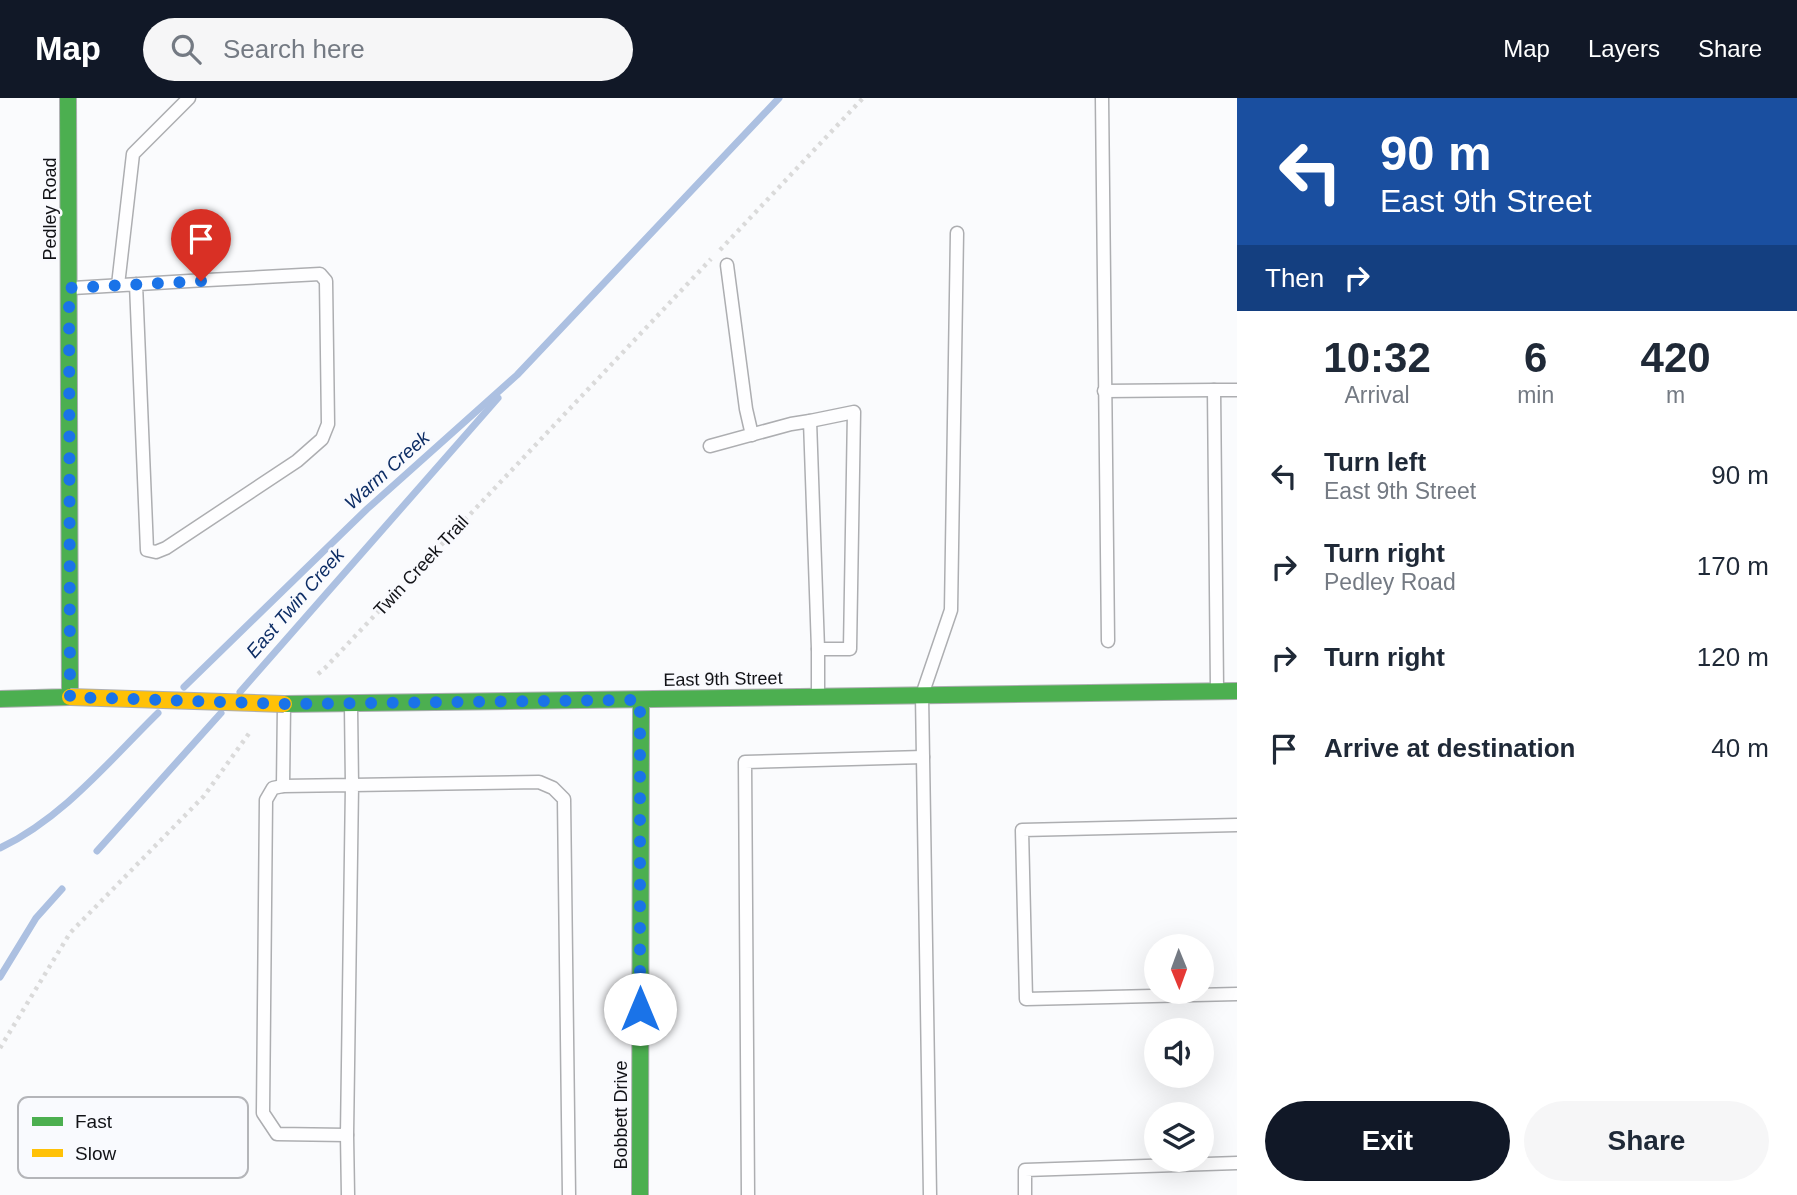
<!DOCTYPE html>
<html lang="en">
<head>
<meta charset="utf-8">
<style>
	:root { --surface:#fff; --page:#f6f6f7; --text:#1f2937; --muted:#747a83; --accent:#111827 }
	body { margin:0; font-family:Helvetica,sans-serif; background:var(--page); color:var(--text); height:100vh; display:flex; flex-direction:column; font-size:26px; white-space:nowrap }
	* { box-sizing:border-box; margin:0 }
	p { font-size:23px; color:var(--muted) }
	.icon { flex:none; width:38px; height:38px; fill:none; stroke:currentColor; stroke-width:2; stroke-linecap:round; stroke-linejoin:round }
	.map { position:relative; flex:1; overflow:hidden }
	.panel { display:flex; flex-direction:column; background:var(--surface); width:560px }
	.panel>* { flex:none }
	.top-card { background:#1a4fa0; color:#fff; overflow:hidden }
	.needle { width:46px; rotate:179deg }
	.tools { position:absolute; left:1144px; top:836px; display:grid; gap:14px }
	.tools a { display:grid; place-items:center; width:70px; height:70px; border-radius:50%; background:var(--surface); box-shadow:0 7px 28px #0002; font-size:35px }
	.pin { position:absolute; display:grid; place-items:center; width:60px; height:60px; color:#fff; margin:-72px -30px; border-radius:50% 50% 50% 0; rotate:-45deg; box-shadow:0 0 7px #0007 }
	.pin .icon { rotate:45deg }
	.me { position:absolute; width:77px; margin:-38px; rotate:0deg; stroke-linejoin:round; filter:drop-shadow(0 0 5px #0008) }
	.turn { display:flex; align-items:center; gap:24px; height:147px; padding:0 28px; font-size:32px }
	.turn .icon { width:91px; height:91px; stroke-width:2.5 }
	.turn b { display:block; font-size:49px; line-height:60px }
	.then { display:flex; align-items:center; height:66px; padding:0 28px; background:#0003; gap:14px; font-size:26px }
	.eta { display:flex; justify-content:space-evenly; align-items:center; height:119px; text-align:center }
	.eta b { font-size:42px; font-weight:800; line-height:49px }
	.button { display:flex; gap:14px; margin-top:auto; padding:14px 28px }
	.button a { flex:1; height:80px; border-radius:42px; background:var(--accent); color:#fff; font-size:28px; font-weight:800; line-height:80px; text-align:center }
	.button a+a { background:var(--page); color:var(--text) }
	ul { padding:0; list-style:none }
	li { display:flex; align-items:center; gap:21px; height:91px; padding:0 28px }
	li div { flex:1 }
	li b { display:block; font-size:26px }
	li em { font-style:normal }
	header { display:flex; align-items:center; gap:42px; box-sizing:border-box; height:98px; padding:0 35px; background:var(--accent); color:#fff }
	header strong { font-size:33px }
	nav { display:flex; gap:38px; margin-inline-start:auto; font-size:24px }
	.search { width:490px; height:63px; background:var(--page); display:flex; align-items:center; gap:18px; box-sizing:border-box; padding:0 24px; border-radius:38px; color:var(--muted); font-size:26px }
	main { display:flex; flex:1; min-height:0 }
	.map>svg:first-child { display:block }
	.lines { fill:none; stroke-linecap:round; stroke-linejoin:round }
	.stream { stroke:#acc0e1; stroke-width:7 }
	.lane-casing { stroke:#adaeb1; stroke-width:15 }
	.fast-casing { stroke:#adaeb1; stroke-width:18 }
	.path { stroke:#dadada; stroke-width:4.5; stroke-dasharray:3.5 5; stroke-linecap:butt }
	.lane { stroke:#fefeff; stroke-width:12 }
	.fast { stroke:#4caf50; stroke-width:16 }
	.slow-bridge-casing { stroke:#adaeb1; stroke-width:18; stroke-linecap:butt }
	.slow-bridge { stroke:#ffc107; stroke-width:16 }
	.route { stroke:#1a73e8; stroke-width:12; stroke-dasharray:0 21.6 }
	.labels { text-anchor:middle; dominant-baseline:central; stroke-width:5; stroke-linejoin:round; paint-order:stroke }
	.street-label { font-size:18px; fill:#121317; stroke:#f9fafe }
	.water-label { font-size:19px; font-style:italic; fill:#0d2d65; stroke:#f9fafe }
	.key { fill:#f9fafe; stroke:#b4b5b9; stroke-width:2 }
	.key-label { font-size:19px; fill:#121317 }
</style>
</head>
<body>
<header>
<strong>Map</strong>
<div class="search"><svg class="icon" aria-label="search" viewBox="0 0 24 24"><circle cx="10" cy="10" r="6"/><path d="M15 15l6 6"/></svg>Search here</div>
<nav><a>Map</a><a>Layers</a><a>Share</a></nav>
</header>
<main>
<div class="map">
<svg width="1237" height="1097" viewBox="0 0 1237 1097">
	<rect width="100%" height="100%" fill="#fafbfd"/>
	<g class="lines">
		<!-- stream -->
		<g class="stream">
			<polyline points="184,589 367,411 517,277 779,0"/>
			<polyline points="240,594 498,300"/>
			<path d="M0,750c63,-30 109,-87 158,-135"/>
			<polyline points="97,753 221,615"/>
			<polyline points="0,879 36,820 62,791"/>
		</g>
		<!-- lane casing -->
		<g class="lane-casing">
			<g id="lane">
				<polyline points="1102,0 1108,543"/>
				<polyline points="727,167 746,311 752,337"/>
				<polyline points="118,187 133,56 189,0"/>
				<path d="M73,190c82,-5 165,-10 247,-14l6,7 2,143 -6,15 -25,22 -131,87 -10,4 -9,-2 -11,-266"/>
				<polyline points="1104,293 1214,292"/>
				<polyline points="810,323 854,314 850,551 818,551"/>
				<polyline points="710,348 791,326 810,323 818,551 818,595"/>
				<polyline points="1217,590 1214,292 1237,292"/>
				<polyline points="351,609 352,687 283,688 273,690 266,702 263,1015 277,1036 347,1037 352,687 539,684 553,690 564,701 569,1097"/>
				<polyline points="283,688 284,608"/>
				<polyline points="1237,727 1022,732 1026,901 1237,896"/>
				<polyline points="347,1037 348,1097"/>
				<polyline points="748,1097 745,664 923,659"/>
				<polyline points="930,1097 922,597 951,512 957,135"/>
				<polyline points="1025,1097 1025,1072 1237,1065"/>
			</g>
		</g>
		<!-- fast casing -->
		<g class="fast-casing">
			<g id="fast">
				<polyline points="0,601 70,599 68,0"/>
				<polyline points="284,606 1237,593"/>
				<polyline points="640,1097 641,602"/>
			</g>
		</g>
		<!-- path -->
		<g class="path">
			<polyline points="720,152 863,0"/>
			<polyline points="318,576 325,570 711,161"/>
			<polyline points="0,950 70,835 204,698 250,634"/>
		</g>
		<!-- lane -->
		<use href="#lane" class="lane"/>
		<!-- fast -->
		<use href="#fast" class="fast"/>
		<!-- slow-bridge casing -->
		<g class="slow-bridge-casing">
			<polyline id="slow-bridge" points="70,599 284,606"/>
		</g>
		<!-- slow-bridge -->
		<use href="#slow-bridge" class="slow-bridge"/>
	</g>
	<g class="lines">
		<!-- route -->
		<polyline class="route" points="201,183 69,190 70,599 284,606 640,602 640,911"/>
	</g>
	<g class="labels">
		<!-- street labels -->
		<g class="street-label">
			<text transform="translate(50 111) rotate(-90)">Pedley Road</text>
			<text transform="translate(421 468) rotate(-47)">Twin Creek Trail</text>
			<text transform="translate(723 581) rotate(-1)">East 9th Street</text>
			<text transform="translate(621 1017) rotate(-90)">Bobbett Drive</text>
		</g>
		<!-- water labels -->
		<g class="water-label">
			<text transform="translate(387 372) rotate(-42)">Warm Creek</text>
			<text transform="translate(295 505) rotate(-49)">East Twin Creek</text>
		</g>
	</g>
	<!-- legend -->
	<rect x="18" y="999" width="230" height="81" rx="10" class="key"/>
	<rect x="32" y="1019" width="31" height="9" fill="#4caf50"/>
	<rect x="32" y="1051" width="31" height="8" fill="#ffc107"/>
	<g class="key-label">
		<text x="75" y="1030">Fast</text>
		<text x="75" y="1062">Slow</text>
	</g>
</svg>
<div class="tools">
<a><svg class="needle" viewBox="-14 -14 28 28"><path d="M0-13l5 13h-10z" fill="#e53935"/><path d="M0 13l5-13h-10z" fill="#747a83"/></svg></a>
<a><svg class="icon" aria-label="sound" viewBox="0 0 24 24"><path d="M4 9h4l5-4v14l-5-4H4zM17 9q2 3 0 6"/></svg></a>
<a><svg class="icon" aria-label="layers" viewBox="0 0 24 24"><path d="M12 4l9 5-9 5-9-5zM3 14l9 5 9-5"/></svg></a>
</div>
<div class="pin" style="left:201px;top:183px;background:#d93025"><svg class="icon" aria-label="arrive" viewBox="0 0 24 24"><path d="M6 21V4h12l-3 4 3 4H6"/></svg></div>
<svg class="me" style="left:640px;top:911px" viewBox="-20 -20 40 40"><circle r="19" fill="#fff"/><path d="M0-13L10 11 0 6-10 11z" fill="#1a73e8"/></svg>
</div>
<section class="panel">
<div class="top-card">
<div class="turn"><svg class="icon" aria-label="left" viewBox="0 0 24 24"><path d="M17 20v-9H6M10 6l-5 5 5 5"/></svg><div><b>90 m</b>East 9th Street</div></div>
<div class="then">Then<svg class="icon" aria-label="right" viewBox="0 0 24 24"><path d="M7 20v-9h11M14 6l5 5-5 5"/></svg></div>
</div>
<div class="eta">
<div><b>10:32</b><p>Arrival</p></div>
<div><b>6</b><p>min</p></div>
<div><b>420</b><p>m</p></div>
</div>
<ul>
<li><svg class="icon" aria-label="left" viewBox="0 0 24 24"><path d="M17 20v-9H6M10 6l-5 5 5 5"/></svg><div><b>Turn left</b><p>East 9th Street</p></div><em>90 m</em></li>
<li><svg class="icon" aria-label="right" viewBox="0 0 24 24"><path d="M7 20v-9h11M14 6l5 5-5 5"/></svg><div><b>Turn right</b><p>Pedley Road</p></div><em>170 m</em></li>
<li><svg class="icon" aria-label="right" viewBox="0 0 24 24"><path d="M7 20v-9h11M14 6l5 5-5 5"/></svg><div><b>Turn right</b></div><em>120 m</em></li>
<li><svg class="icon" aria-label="arrive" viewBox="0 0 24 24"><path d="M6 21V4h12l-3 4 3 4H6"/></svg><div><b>Arrive at destination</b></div><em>40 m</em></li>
</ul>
<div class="button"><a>Exit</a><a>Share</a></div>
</section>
</main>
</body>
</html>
